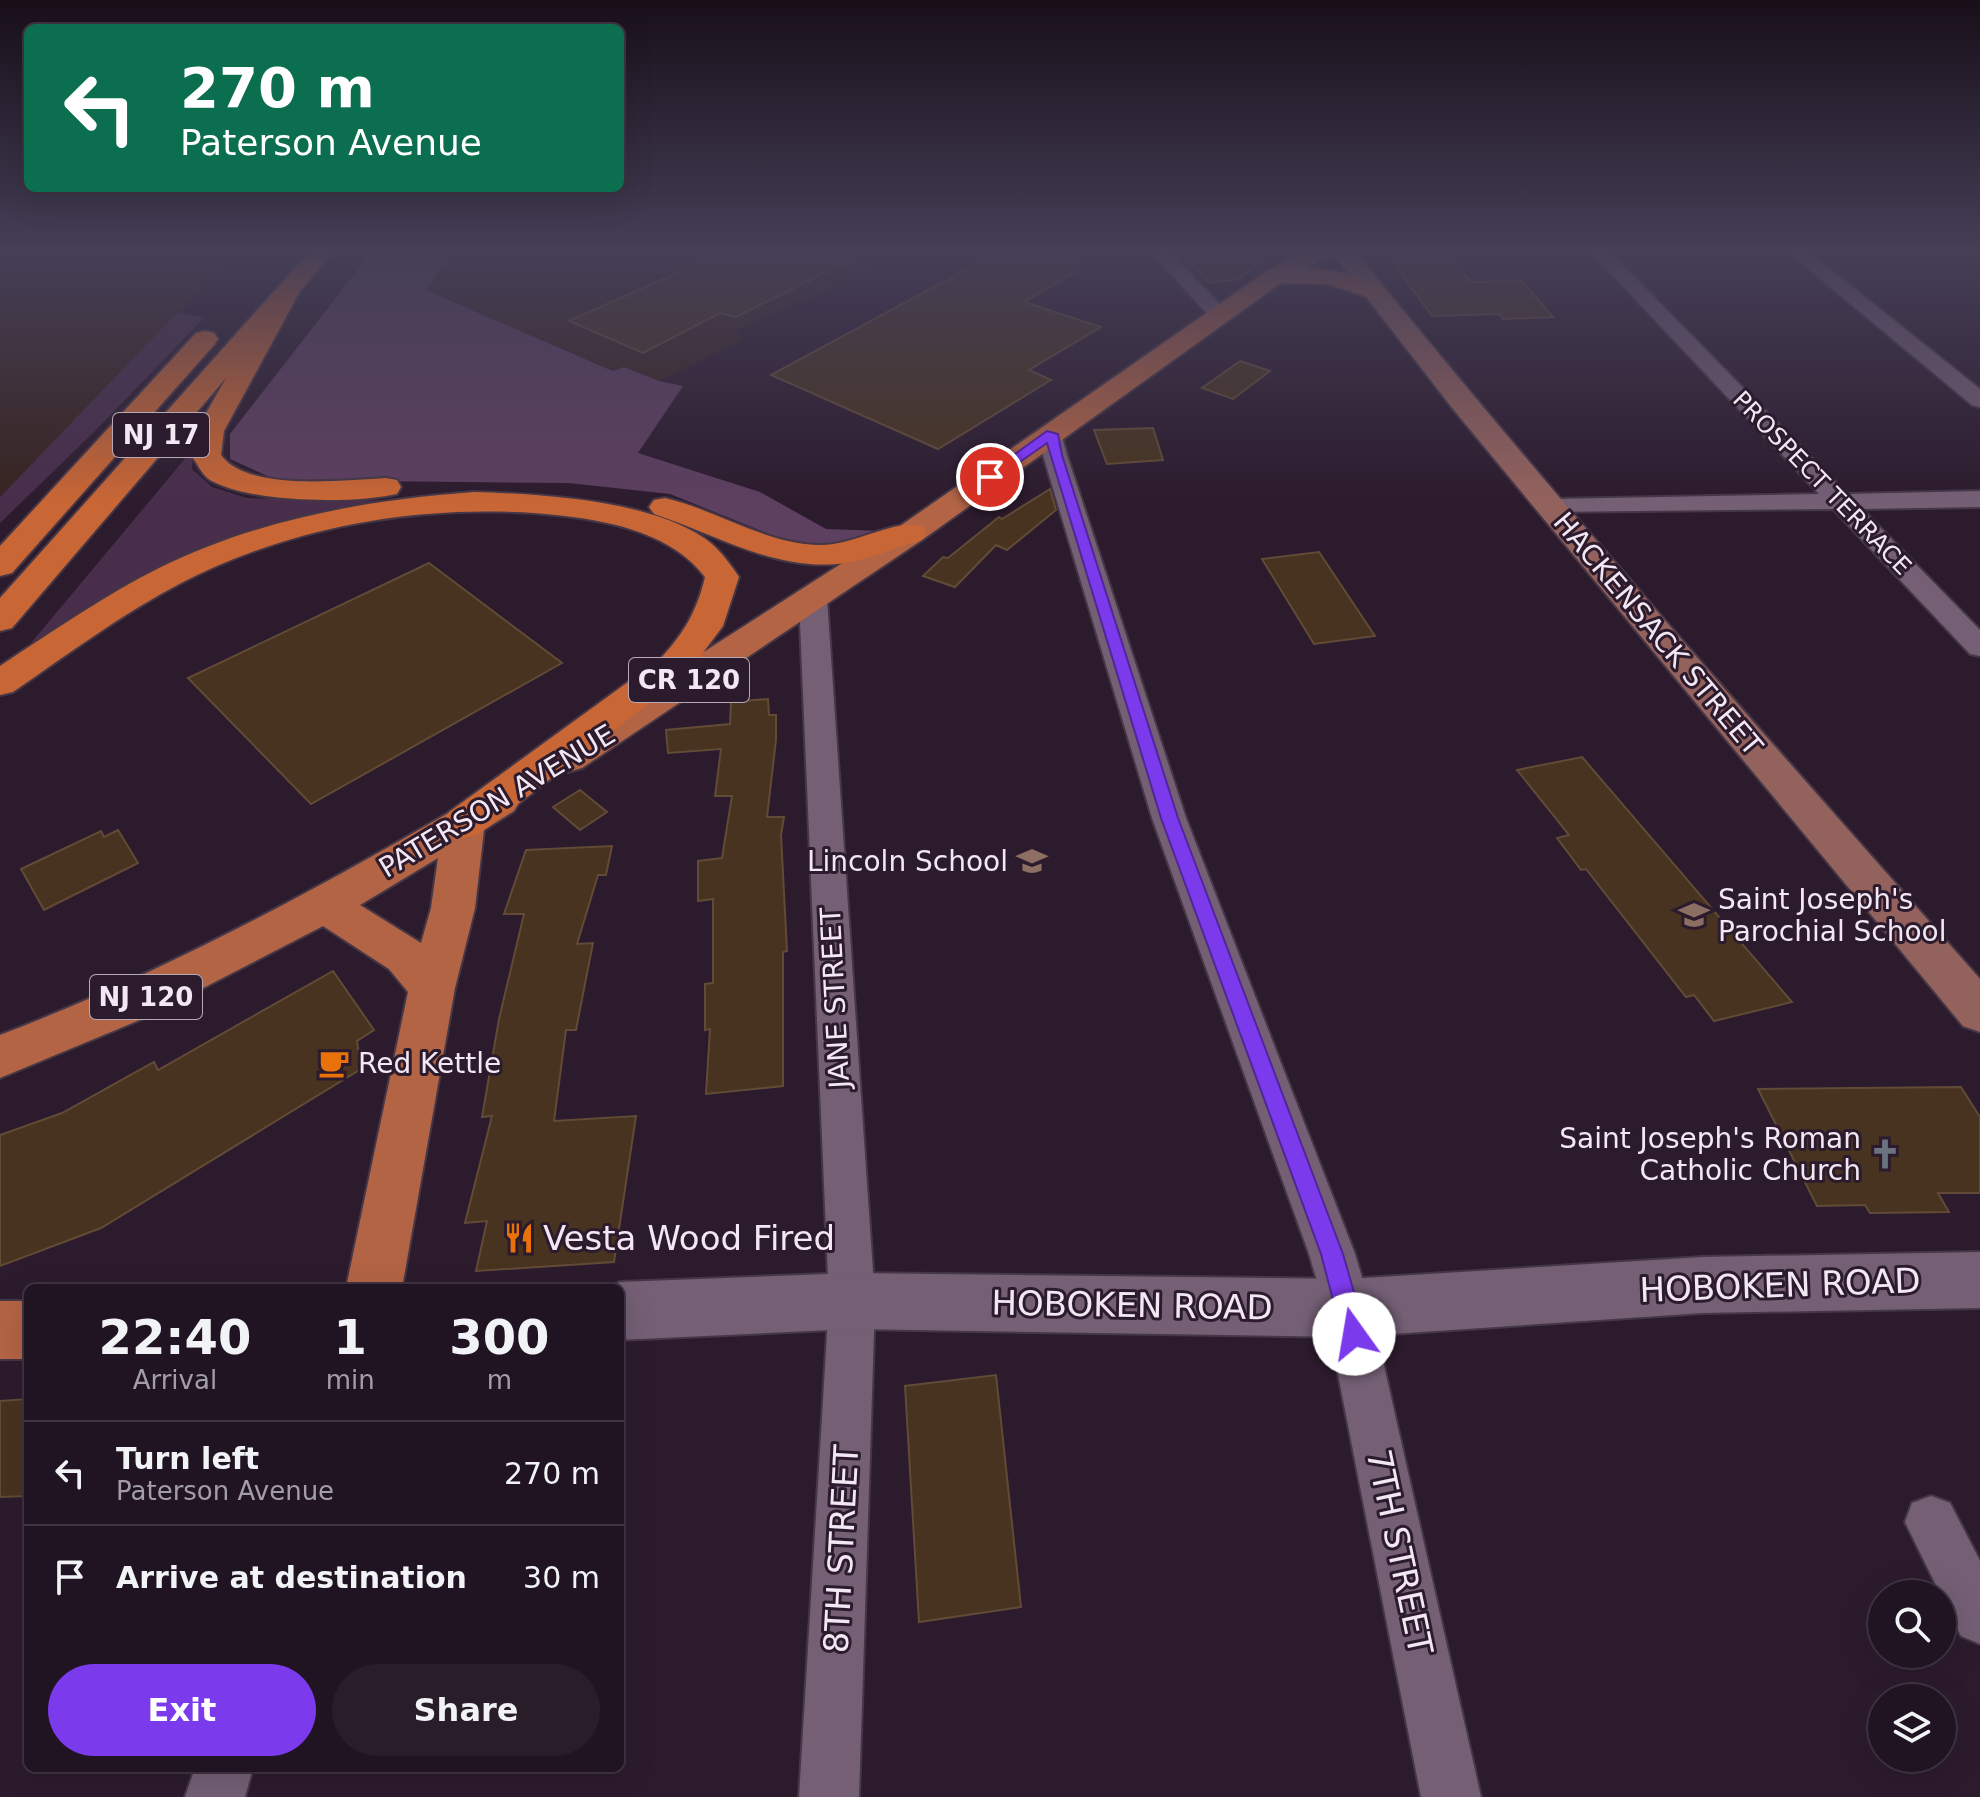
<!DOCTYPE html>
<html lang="en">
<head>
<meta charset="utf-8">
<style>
	:root { --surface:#211422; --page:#291d2a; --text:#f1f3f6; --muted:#a29ea5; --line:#3e3340; --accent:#7c3aed }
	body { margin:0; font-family:"DejaVu Sans",sans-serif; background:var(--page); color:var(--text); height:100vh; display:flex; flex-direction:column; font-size:30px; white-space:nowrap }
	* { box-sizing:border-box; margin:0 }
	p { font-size:26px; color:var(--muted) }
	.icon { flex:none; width:44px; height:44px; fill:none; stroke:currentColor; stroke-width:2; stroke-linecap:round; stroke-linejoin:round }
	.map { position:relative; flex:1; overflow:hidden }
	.drawer { position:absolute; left:24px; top:1284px; width:600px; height:488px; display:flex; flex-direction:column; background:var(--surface); border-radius:12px; box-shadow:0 8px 32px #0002,0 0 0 2px var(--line) }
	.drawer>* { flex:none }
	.top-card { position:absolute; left:24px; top:24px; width:600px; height:168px; border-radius:12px; box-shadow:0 8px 32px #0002,0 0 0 2px var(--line); background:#0b6e4f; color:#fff; overflow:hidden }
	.tools { position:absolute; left:1868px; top:1580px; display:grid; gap:16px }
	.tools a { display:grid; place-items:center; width:88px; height:88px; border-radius:50%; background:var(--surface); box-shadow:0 8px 32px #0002,0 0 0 2px var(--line); font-size:40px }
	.pin { position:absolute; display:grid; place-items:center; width:68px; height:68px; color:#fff; margin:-34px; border:4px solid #fff; border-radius:50%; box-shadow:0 2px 8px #0007 }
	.me { position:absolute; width:88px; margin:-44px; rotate:347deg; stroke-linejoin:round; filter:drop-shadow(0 0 6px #0008) }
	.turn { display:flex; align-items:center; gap:28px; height:168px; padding:0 24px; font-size:36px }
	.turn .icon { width:104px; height:104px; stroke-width:2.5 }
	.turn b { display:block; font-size:56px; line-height:68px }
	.eta { display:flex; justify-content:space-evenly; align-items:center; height:136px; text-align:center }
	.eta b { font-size:48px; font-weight:700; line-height:56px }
	.primary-button { display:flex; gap:16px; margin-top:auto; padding:16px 24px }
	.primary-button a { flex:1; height:92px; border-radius:48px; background:var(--accent); color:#fff; font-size:32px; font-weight:700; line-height:92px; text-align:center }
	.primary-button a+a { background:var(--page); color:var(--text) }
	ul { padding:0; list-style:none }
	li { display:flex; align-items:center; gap:24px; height:104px; padding:0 24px; border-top:2px solid var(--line) }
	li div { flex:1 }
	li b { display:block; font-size:30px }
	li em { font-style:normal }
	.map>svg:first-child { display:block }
	.commercial { fill:#372420 }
	.green { fill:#482e4b }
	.forest { fill:#5d3f5f }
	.building { fill:#47331f; stroke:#614b37; stroke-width:2 }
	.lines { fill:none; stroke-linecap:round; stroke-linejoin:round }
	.minor-casing { stroke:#453746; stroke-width:4 }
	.tertiary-casing { stroke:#453746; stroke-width:4 }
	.secondary-casing { stroke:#453746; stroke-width:4 }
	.primary-casing { stroke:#453746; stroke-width:4 }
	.trunk-casing { stroke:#453746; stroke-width:4 }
	.minor { fill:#745f75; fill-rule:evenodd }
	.tertiary { fill:#745f75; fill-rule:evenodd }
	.secondary { fill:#94625d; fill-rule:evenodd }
	.primary { fill:#b36445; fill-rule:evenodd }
	.trunk { fill:#c86635; fill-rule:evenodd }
	.route { fill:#7c3aed; stroke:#51269a; stroke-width:2 }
	.labels { text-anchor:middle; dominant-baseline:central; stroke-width:6; stroke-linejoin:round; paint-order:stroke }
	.far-street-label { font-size:24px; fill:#f3e7f4; stroke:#2c1b2d }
	.shield { fill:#2c1b2d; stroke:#b7aab8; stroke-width:2 }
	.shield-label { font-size:26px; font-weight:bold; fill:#f3e7f4 }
	.street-label { font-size:28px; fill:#f3e7f4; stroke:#2c1b2d }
	.poi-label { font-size:28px; fill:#f3e7f4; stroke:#2c1b2d; text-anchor:end }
	.near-poi-label { font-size:34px; fill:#f3e7f4; stroke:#2c1b2d; text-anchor:start }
	.near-street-label { font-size:34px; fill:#f3e7f4; stroke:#2c1b2d }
</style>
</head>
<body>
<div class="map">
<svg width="1980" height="1797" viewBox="0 0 1980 1797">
	<rect width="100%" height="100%" fill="#2c1b2d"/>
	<!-- commercial -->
	<g class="commercial">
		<polygon points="0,250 240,250 0,497"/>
		<polygon points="448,250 896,250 832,288 732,332 746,338 659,381 624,367 614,371 425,289"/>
	</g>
	<!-- green -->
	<g class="green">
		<polygon points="178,312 204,318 93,433 0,523 0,497"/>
		<polygon points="193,449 192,469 212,487 247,498 405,501 333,515 48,639 31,643"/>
	</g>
	<!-- forest -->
	<polygon class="forest" points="373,250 454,250 426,290 613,371 624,367 659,381 683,386 638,453 760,492 826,529 884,531 838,548 781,539 670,494 569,483 276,480 230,459 230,434"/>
	<!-- building -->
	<g class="building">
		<polygon points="728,250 871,250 736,317 720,313 643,353 569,321"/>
		<polygon points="1002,250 1065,250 1079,270 1024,302 1101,327 1029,370 1051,380 938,449 771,375"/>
		<polygon points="1177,250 1274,250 1239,279 1210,283"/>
		<polygon points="1442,250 1472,282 1522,281 1553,317 1503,319 1499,314 1432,316 1386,253"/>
		<polygon points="1240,361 1270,371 1233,399 1202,388"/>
		<polygon points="1153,428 1163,460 1107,464 1094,430"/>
		<polygon points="1050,489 1056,510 1007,550 996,545 955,587 923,576 943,557 948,558 999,517 1002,519"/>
		<polygon points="1319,552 1375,636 1314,644 1262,559"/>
		<polygon points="429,563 562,663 311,804 188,678"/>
		<polygon points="768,699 769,715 776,715 776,740 767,817 784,817 781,835 787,951 783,952 783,1086 706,1094 710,1029 705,1030 705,984 713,983 713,899 698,901 698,861 722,858 732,796 715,796 721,749 668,753 666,730 730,724 731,702"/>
		<polygon points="1582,757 1792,1002 1714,1021 1694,995 1686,997 1586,869 1581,870 1557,838 1569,835 1517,770"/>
		<polygon points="580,790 607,812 580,830 553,807"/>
		<polygon points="118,830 138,863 44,910 21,869 101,831 104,837"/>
		<polygon points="612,846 606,875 598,875 577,944 593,943 576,1030 566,1030 554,1121 636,1116 614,1262 476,1271 487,1221 465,1223 492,1116 482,1117 499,1019 524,914 504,914 526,850"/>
		<polygon points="333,971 374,1030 357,1041 361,1069 101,1228 0,1266 0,1135 62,1113 154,1062 158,1070"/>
		<polygon points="1961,1087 1980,1117 1980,1193 1938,1193 1949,1212 1870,1213 1865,1205 1817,1206 1758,1089"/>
		<polygon points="996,1375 1021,1607 919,1622 905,1386"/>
		<polygon points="28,1399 28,1496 0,1497 0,1401"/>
	</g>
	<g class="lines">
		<!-- minor casing -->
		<g class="minor-casing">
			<g id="minor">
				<polygon points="1149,250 1168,250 1227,312 1230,316 1227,320 1213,320"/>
				<polygon points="1589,250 1608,250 1847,494 1980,491 1980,507 1862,509 1980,630 1980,656 1970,654 1833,509 1544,512 1540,507 1544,502 1553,499 1819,494"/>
				<polygon points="1786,250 1806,250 1980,389 1980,407 1972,405"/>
				<polygon points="1052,427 1060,429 1067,455 1186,818 1355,1254 1371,1308 1481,1797 1421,1797 1325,1308 1309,1254 1152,818 1043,455 1040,434 1044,429"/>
				<polygon points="813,590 823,593 827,599 875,1301 859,1797 799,1797 829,1301 799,599 803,593"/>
				<polygon points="1931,1496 1950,1503 1980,1561 1980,1644 1961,1636 1905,1522 1912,1503"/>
				<polygon points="195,1768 253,1768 245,1797 185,1797"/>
			</g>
		</g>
		<!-- tertiary casing -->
		<g class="tertiary-casing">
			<polygon id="tertiary" points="1980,1252 1980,1308 1703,1313 1348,1337 852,1329 620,1340 620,1288 606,1288 620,1282 852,1273 1348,1279 1703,1257"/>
		</g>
		<!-- secondary casing -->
		<g class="secondary-casing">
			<path id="secondary" d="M1330,250h24c201,249 414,489 626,729v53l-17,-6 -510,-617z"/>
		</g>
		<!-- primary casing -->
		<g class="primary-casing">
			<g id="primary">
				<path d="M1305,250h29l-27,18c19,1 68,8 79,24l-3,5 -9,2 -47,-15 -46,-1 -359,257 -340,228 -14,4 -14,-4 -6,-10 6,-10 346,-222 367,-255z"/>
				<path d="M500,786l14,5 6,10 -6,10 -30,19 -9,78 -20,80 -53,300h-56l62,-296 -19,-23 -66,-43 -176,91 -147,61v-43c170,-65 329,-152 486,-244zM438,858l-7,50 -10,35 -61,-38z"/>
				<rect x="0" y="1301" width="28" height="58"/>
			</g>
		</g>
		<!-- trunk casing -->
		<g class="trunk-casing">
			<g id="trunk">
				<path d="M311,250h24l-35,41 -76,140 -3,24c27,37 123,25 165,23l11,2 4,7 -4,7c-44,10 -147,9 -187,-14 -8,-5 -13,-17 -19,-25l5,-24 30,-53 -214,250 -12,3v-33z"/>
				<polygon points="205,331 214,333 218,339 214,345 12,573 0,576 0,546 196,333"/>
				<path d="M474,492c66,2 185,8 238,52 10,9 19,21 27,33l-16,49 -36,48 -208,160 -15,4 -15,-4 -6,-11 6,-11 212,-154c23,-25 36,-47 44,-81 -32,-42 -90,-55 -140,-61 -129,-15 -268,7 -384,67 -59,31 -113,71 -168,109l-13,3v-29c53,-35 105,-71 161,-99 99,-48 205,-67 313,-75z"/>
				<path d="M665,498c52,12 100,46 155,47 34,1 72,-26 102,-19l5,7 -5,7c-25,7 -51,19 -77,23 -67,10 -130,-29 -191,-49l-5,-7 5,-7z"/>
			</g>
		</g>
		<!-- minor -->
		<use href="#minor" class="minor"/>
		<!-- tertiary -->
		<use href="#tertiary" class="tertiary"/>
		<!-- secondary -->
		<use href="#secondary" class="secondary"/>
		<!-- primary -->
		<use href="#primary" class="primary"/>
		<!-- trunk -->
		<use href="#trunk" class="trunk"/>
	</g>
	<!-- sky -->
	<linearGradient id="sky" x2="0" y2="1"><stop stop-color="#180f19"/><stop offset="0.5" stop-color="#453f57"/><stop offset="1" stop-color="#453f57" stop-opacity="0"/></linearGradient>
	<rect width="1980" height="501" fill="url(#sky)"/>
	<!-- route -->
	<polygon class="route" points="1047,431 1058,434 1062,455 1178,818 1343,1254 1366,1334 1362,1343 1354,1346 1345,1343 1342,1334 1321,1254 1161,818 1047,443 994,480 983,477"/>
	<!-- icons -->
	<defs>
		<g id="school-bare" transform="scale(2.4)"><path d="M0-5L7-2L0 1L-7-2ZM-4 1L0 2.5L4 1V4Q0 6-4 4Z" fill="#8d6e63" stroke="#2c1b2d" stroke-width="2.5" paint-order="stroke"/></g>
		<g id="cafe-bare" transform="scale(2.4)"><path d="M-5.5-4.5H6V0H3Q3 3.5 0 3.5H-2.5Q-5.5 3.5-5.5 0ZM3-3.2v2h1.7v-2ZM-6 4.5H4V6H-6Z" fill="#e8710a" stroke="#2c1b2d" stroke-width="2.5" paint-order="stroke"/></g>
		<g id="church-bare" transform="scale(2.4)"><path d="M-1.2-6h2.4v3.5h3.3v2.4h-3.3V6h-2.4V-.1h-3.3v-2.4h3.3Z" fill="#6b7280" stroke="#2c1b2d" stroke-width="2.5" paint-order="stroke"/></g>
		<g id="restaurant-bare" transform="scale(2.4)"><path d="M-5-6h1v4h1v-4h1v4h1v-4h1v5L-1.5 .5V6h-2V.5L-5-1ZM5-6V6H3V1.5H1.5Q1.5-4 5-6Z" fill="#e8710a" stroke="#2c1b2d" stroke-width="2.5" paint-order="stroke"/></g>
	</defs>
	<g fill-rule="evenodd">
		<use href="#school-bare" x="1032" y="861"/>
		<use href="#school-bare" x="1694" y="915"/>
		<use href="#cafe-bare" x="334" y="1063"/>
		<use href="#church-bare" x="1885" y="1154"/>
		<use href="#restaurant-bare" x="519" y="1238"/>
	</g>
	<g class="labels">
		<!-- far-street labels -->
		<g class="far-street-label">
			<text transform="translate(1822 483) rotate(46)">PROSPECT TERRACE</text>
		</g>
		<!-- shield labels -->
		<g class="shield">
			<rect x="113" y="413" width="96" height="44" rx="6"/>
			<rect x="629" y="658" width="120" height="44" rx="6"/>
			<rect x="90" y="975" width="112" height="44" rx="6"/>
		</g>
		<g class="shield-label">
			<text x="161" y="435">NJ 17</text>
			<text x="689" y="680">CR 120</text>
			<text x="146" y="997">NJ 120</text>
		</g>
		<!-- street labels -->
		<g class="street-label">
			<text transform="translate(1658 634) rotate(50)">HACKENSACK STREET</text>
			<text transform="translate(497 801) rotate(-31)">PATERSON AVENUE</text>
			<text transform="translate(835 998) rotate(-93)">JANE STREET</text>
		</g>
		<!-- poi labels -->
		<g class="poi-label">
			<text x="1008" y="861">Lincoln School</text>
			<text x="1718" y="899" text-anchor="start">Saint Joseph's<tspan x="1718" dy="32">Parochial School</tspan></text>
			<text x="358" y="1063" text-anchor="start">Red Kettle</text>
			<text x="1861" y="1138">Saint Joseph's Roman<tspan x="1861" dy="32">Catholic Church</tspan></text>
		</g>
		<!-- near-poi labels -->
		<g class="near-poi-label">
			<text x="543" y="1238">Vesta Wood Fired</text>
		</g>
		<!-- near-street labels -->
		<g class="near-street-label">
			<text transform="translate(1780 1285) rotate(-2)">HOBOKEN ROAD</text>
			<text transform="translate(1132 1305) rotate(1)">HOBOKEN ROAD</text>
			<text transform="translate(841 1549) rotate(-87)">8TH STREET</text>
			<text transform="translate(1400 1552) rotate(78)">7TH STREET</text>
		</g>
	</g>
</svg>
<div class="tools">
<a><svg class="icon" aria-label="search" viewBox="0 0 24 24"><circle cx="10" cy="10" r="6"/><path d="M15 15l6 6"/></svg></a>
<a><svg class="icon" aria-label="layers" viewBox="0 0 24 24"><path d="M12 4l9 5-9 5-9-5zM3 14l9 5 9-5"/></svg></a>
</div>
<div class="pin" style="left:990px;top:477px;background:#d93025"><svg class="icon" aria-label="arrive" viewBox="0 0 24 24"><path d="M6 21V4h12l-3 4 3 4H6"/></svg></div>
<svg class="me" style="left:1354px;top:1334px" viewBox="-20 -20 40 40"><circle r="19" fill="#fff"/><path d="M0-13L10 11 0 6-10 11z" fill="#7c3aed"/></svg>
<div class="top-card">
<div class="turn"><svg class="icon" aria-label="left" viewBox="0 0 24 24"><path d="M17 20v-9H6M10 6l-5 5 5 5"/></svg><div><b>270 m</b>Paterson Avenue</div></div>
</div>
<section class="drawer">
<div class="eta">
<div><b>22:40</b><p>Arrival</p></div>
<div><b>1</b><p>min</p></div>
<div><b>300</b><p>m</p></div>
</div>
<ul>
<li><svg class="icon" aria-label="left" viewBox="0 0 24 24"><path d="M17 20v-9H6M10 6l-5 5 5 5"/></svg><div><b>Turn left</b><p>Paterson Avenue</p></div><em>270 m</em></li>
<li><svg class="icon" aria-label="arrive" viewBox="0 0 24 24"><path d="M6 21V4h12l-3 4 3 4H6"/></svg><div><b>Arrive at destination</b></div><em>30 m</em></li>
</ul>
<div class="primary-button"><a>Exit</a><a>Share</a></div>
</section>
</div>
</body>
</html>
